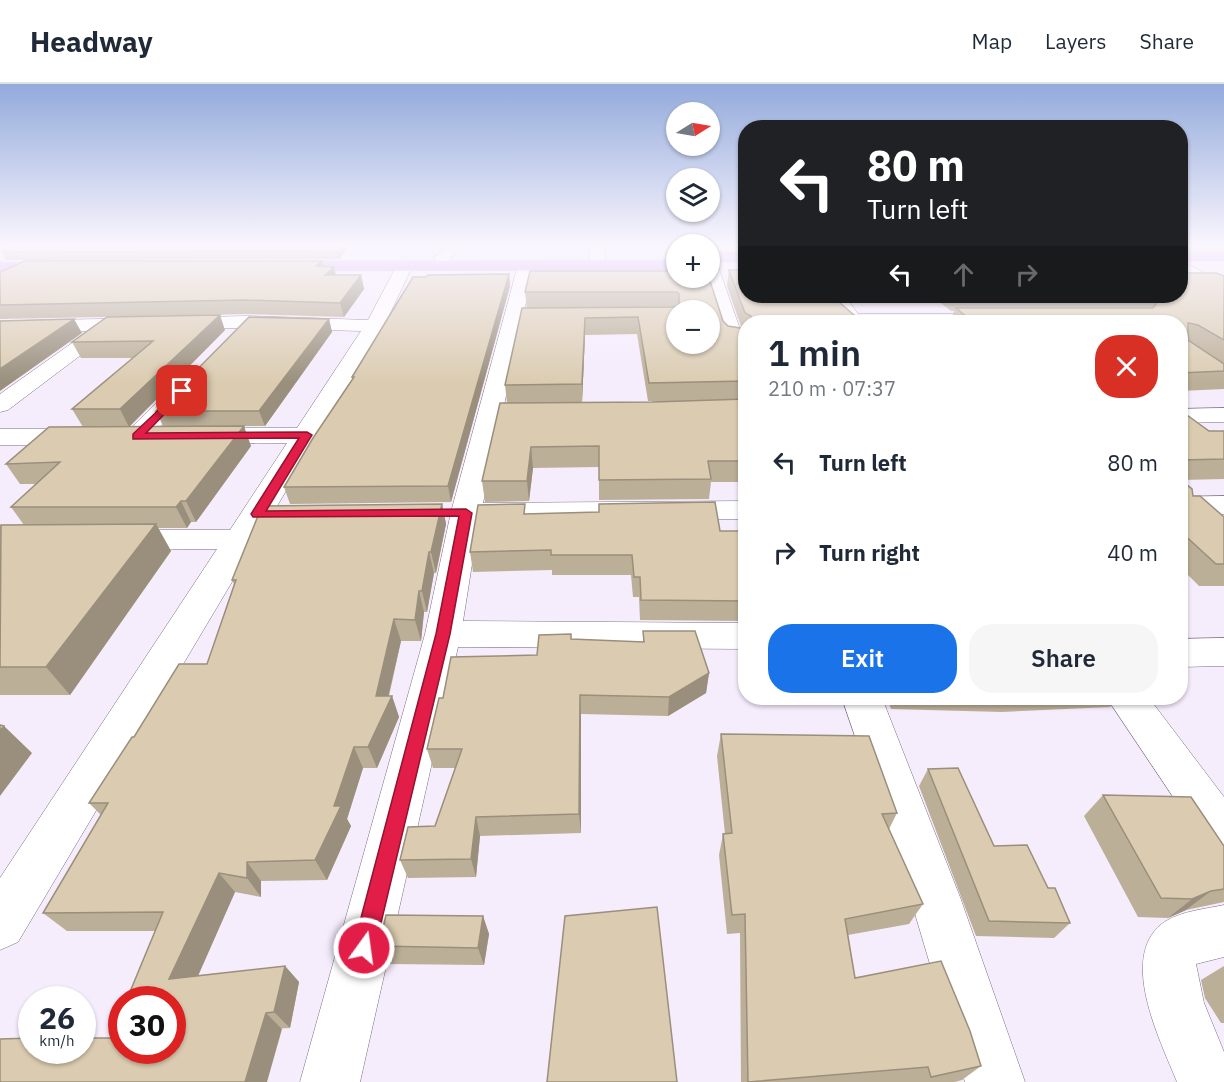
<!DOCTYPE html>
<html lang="en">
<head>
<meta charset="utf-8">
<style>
	:root { --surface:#fff; --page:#f6f6f7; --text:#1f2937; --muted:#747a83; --line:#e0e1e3; --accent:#1a73e8 }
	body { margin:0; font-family:"IBM Plex Sans",sans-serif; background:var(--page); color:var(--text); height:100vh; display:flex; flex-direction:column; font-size:22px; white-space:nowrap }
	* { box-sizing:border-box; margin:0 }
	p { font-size:20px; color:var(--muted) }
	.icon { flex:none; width:33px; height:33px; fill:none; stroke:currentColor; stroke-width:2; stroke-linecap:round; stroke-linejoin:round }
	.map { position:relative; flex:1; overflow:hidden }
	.sheet { position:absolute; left:738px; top:231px; width:450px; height:390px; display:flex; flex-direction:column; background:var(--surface); border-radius:24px; box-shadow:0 2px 4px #0004 }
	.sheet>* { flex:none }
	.hud { position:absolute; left:738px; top:36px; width:450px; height:183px; border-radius:24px; box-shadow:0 2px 4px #0004; background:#202124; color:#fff; overflow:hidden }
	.needle { width:39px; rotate:79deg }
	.controls { position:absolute; left:666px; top:18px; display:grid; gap:12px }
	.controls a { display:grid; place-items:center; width:54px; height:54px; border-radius:50%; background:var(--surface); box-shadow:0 2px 4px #0004; font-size:30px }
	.speed { position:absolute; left:18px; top:902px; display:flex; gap:12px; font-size:30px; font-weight:700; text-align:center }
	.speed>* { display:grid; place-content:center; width:78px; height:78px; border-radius:50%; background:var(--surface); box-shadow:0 2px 4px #0004; line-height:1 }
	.speed small { font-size:15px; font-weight:400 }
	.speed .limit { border:9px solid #d22; background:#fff; color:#111 }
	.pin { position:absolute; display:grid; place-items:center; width:51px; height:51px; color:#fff; margin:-26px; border-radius:12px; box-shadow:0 3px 9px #0006 }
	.me { position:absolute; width:66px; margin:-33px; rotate:14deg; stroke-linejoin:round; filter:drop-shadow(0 0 4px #0008) }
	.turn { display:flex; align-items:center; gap:21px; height:126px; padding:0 30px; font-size:27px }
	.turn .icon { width:78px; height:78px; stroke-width:2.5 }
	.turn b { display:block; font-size:42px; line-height:51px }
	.lanes { display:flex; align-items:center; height:57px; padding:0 30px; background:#0003; justify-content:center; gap:30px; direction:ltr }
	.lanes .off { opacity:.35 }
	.round { display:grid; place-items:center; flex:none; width:63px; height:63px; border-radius:24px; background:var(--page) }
	.overview { display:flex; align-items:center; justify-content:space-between; height:102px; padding:0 30px }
	h1 { font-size:36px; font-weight:600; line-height:45px }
	.action { display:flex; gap:12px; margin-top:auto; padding:12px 30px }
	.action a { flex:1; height:69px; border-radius:24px; background:var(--accent); color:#fff; font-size:24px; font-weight:600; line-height:69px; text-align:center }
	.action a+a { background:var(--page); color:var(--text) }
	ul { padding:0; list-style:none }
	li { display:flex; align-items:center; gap:18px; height:90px; padding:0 30px }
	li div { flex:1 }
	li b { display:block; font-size:22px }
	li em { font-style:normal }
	header { display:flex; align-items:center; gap:36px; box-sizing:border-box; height:84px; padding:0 30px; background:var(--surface); border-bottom:2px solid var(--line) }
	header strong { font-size:28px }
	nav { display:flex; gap:33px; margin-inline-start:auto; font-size:21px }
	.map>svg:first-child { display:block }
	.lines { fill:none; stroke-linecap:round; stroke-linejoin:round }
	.street-casing { stroke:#7b6d85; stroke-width:1 }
	.secondary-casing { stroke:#7b6d85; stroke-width:1 }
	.highway-casing { stroke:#d4d2d5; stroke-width:1 }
	.street { fill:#fff; fill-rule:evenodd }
	.secondary { fill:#fff; fill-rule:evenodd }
	.highway { fill:#d4a6f4; fill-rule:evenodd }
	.wall { fill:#bcaf98; fill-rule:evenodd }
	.shaded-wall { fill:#998f7c }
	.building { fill:#dbccb1; stroke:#998f7c; stroke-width:1.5; fill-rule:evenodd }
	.route { fill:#e11d48; stroke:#92132f; stroke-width:1.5 }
</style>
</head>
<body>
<header>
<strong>Headway</strong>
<nav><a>Map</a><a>Layers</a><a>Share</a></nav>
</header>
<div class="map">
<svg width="1224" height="998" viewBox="0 0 1224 998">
	<rect width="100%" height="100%" fill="#f5ecfc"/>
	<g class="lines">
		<!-- street casing -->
		<g class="street-casing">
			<g id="street">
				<polygon points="449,160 464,160 448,177 436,177 434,174"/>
				<polygon points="590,160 604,160 605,174 603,177 591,177 589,174"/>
				<polygon points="405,176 413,181 384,242 18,858 0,866 0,794 217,465 121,466 110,463 106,456 110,449 121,446 230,446 287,359 203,360 194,357 190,352 194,347 203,344 297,344 361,247 248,244 114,246 8,326 0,328 0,310 89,247 0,249 0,237 248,232 368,236 397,181"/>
				<polygon points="526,176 534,181 483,419 746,417 746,435 479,436 463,537 746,539 746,565 458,563 360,998 300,998 425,550 451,428 518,181"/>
				<polygon points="710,177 718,182 741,248 746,249 746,261 726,257 723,253 705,194 710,194"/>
				<polygon points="827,212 845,212 858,230 997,230 1004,232 1006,236 1005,238 845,238"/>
				<polygon points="188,293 196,295 199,300 196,305 146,357 137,360 128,357 124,352 128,347 180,295"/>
				<polygon points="1224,324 1224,338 1180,339 1180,325"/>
				<polygon points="0,345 83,345 92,348 96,353 92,358 83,361 0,361"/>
				<polygon points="1224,412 1224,430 1180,431 1180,413"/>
				<polygon points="1224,554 1224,582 1180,583 1180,555"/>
				<polygon points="842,614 882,614 960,813 1025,998 965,998 910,813"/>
				<polygon points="1107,614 1149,614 1224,713 1224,772 1208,765"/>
				<path d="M1224,821v52l-28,7 8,39 20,49v30h-47c-17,-42 -61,-129 -11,-161 17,-10 39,-12 58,-16z"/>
			</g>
		</g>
		<!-- secondary casing -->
		<g class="secondary-casing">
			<polygon id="secondary" points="1180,177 1224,198 1224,210 1180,189"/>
		</g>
		<!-- highway casing -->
		<g class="highway-casing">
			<g id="highway">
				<rect x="1180" y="167" width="44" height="10"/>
				<rect x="710" y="168" width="36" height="10"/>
				<polygon points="676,176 676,186 278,187 270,182 278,177"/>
				<polygon points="0,178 58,178 66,183 58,188 0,188"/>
			</g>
		</g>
		<!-- street -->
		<use href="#street" class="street"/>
		<!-- secondary -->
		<use href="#secondary" class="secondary"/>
		<!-- highway -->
		<use href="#highway" class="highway"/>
	</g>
	<!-- wall -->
	<g class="wall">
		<polygon points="346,166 339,175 6,176 2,168"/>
		<polygon points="322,177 323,183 336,191 361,191 364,205 344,233 248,230 0,235 0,188"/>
		<path d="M729,186l126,46 -2,6h-107v160h-35l-2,17 -110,1v-33l-66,1 -4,33 -44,1 -3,-21 25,-78 -2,-18 22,-77 -2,-16 151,-21 52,55 14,3 -15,-43zM637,250l11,67h50l-46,1h-70l3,-67z"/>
		<polygon points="509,190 510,202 451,418 290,420 284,403 353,295 352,293"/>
		<polygon points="1224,192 1224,305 1180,307 1180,238 951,238 954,227 951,227 932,212 1180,212"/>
		<polygon points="329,235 332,248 265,342 163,342 156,327"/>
		<polygon points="225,246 129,343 83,343 72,325 133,274 81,274 72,258"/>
		<polygon points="1180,326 1209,347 1224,347 1224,395 1182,396 1193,412 1224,433 1224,502 1199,502 1180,483"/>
		<polygon points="251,362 196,438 191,438 187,444 158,444 171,467 70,611 0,611 0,441 24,441 11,423 37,400 20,400 6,380"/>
		<polygon points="442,420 446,440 436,489 434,489 427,528 424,528 421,557 401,557 389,612 392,612 399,633 377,684 363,684 347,735 351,742 327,796 261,797 261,813 235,808 198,892 285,882 299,898 290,944 111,954 156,847 67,847 43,829 101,731 89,719 134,653 207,580 234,500 232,496"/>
		<polygon points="526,430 720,447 746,447 746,537 640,536 639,513 633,513 631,491 552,491 552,486 473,488 470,468"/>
		<polygon points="643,547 709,589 706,609 668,632 581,630 581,749 480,752 476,793 408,794 400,776 435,742 455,684 433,684 427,665 443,614 571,555 643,558"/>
		<polygon points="887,614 1118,614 1110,623 1002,628 891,625"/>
		<polygon points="721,650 897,729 889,745 923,820 909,840 848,851 855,894 981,982 962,996 955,998 741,998 740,849 727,850 719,771 723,750 725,750 717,672"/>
		<polygon points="928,685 994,762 1048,804 1070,839 1054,854 976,852 919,702"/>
		<polygon points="1103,711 1224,762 1224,818 1186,826 1168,834 1138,833 1084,732"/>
		<polygon points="483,832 489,850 484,881 389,880 379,862"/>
		<polygon points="1224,882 1224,939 1221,939 1205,914 1201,896"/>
	</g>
	<!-- shaded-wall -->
	<g class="shaded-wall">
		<polygon points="344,160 348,160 346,166 339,175 337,167"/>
		<polygon points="322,177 325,189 316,182"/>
		<polygon points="334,183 337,196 325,191"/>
		<polygon points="509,190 510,202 451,418 448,402"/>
		<polygon points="361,191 364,205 344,233 340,219"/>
		<polygon points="220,231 225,246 129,343 120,325"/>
		<polygon points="585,234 585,251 582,318 582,300"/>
		<polygon points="74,235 82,249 0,307 0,285"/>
		<polygon points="329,235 332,248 265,342 259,327"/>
		<polygon points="244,342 251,362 196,438 186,417"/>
		<polygon points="531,363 533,384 529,417 527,397"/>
		<polygon points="181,417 191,438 187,444 176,423"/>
		<polygon points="442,420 446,440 436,489 431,468"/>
		<polygon points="156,440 171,467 70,611 46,583"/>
		<polygon points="429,468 434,489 427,528 422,507"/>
		<polygon points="419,507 424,528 421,557 415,536"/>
		<polygon points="394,535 401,557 385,626 392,612 399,633 377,684 368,663 376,612"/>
		<polygon points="709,589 706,609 668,632 669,613"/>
		<polygon points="580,611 581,630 581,749 579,730"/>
		<polygon points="4,642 32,669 0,712 0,647"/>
		<polygon points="354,663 363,684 347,735 351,742 327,796 315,776"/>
		<polygon points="476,733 480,752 476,793 471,775"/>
		<polygon points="247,778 261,797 261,813 247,794"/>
		<polygon points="219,789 235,808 189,912 169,895"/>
		<polygon points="1211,807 1186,826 1168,834 1192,815"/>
		<polygon points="483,832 489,850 484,881 478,864"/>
		<polygon points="285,882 299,898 290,944 274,928"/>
		<polygon points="266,929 282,945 267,998 245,998"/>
	</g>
	<!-- building -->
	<g class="building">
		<polygon points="23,160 344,160 337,167 2,168"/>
		<polygon points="25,177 322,177 316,182 334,183 325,191 361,191 340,219 243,216 0,221 0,188"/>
		<polygon points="729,186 746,186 746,212 832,212 855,232 802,236 803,238 751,238 751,232 745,229"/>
		<path d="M530,187h146v7h33l14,43 5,5 18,3v52l-97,2 -11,-66 -53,1 -3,66 -77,1 17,-77 155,-1 2,-3v-10l-2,-2h-152zM676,226h34v34h-34z"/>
		<polygon points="1180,189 1216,189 1224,192 1224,256 1198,241 1188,239 1188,256 1224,280 1224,287 1180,289 1180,238 973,238 956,224 1153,224 1156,220 1154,214 1148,212 1180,212"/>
		<polygon points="509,190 448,402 284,403 313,354 354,293 352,293 413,193 426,193 428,191"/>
		<polygon points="220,231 120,325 72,325 153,257 72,258 107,233"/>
		<polygon points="249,233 329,235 259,327 156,327"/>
		<polygon points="74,235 0,285 0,237"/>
		<polygon points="746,315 746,377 708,377 711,395 599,396 599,362 531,363 527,397 482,397 500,319 652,318"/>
		<polygon points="1180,326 1209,347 1224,347 1224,375 1180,376"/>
		<polygon points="244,342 186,417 181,417 176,423 11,423 60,378 6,380 49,343"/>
		<polygon points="1180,395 1192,405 1193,412 1200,412 1224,433 1224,480 1216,480 1180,447"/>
		<polygon points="715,418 720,447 746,447 746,517 641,516 640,493 634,493 632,471 551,471 551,466 470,468 478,421 525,420 524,430 599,428 599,420"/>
		<polygon points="442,420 431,468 429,468 422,507 419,507 415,536 394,535 376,612 392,612 368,663 354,663 334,722 341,722 315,776 247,778 247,794 219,789 169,895 285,882 274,928 266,929 245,998 0,998 0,955 32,954 32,966 82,966 82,954 111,954 122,929 122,966 172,966 172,915 127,915 163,828 43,829 108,719 89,719 132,653 134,653 179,580 207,580 236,496 232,496 262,422"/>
		<polygon points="156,440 46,583 0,583 1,441"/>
		<polygon points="643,547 695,547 709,589 669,613 580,611 579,730 476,733 471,775 400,776 408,743 435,742 462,665 427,665 439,614 443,614 451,573 537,571 539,551 571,550 571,555 644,558"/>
		<polygon points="0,641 4,642 0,647"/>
		<polygon points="721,650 869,652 897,729 882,730 923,820 845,835 855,894 941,877 970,947 981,982 931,993 928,983 748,998 745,830 732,831 723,750 732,749"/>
		<polygon points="958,684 994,762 1027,761 1048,804 1055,804 1070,839 989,837 928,685"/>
		<polygon points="1103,711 1191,713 1224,762 1224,805 1211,807 1192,815 1161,814"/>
		<polygon points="657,823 677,998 547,998 565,832"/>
		<polygon points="386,831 483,832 478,864 379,862"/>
	</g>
	<!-- sky -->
	<linearGradient id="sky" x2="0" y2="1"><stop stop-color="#93aadb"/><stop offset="0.54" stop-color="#faf6fe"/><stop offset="1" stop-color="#faf6fe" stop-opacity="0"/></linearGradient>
	<rect width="1224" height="299" fill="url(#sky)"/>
	<!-- route -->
	<polygon class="route" points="182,304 186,307 185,309 146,349 307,348 312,351 266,427 466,425 472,429 450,550 375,864 372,871 364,875 356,871 353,864 436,550 459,432 253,433 251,430 299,354 133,355 133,350"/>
</svg>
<div class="controls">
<a><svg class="needle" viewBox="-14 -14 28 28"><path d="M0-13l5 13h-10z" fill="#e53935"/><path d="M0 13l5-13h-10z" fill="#747a83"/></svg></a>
<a><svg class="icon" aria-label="layers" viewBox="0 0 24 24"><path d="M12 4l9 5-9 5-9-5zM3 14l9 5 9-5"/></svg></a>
<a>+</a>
<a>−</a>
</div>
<div class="speed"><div>26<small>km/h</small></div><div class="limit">30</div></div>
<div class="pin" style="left:182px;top:307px;background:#d93025"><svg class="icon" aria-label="arrive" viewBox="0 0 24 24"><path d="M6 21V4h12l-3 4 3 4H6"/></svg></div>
<svg class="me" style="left:364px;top:864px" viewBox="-20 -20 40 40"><circle r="17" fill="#e11d48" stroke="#fff" stroke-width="3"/><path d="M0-11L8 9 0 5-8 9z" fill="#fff"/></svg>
<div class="hud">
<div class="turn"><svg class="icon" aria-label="left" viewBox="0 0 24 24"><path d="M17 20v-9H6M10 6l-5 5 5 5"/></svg><div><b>80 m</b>Turn left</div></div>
<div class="lanes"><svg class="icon" aria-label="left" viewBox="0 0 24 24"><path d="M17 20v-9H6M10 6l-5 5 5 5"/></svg><svg class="icon off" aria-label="ahead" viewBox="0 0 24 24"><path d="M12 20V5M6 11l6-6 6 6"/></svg><svg class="icon off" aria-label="right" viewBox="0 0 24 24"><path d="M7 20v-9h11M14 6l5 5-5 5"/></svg></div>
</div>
<section class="sheet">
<div class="overview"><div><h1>1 min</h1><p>210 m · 07:37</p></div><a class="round" style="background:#d93025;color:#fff"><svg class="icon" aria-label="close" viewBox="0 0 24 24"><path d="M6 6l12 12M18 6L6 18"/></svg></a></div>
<ul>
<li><svg class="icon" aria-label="left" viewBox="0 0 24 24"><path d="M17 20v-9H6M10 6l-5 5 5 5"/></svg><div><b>Turn left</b></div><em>80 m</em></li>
<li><svg class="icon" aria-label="right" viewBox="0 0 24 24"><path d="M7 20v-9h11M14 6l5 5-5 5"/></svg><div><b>Turn right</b></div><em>40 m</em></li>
</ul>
<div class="action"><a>Exit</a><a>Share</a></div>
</section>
</div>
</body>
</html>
